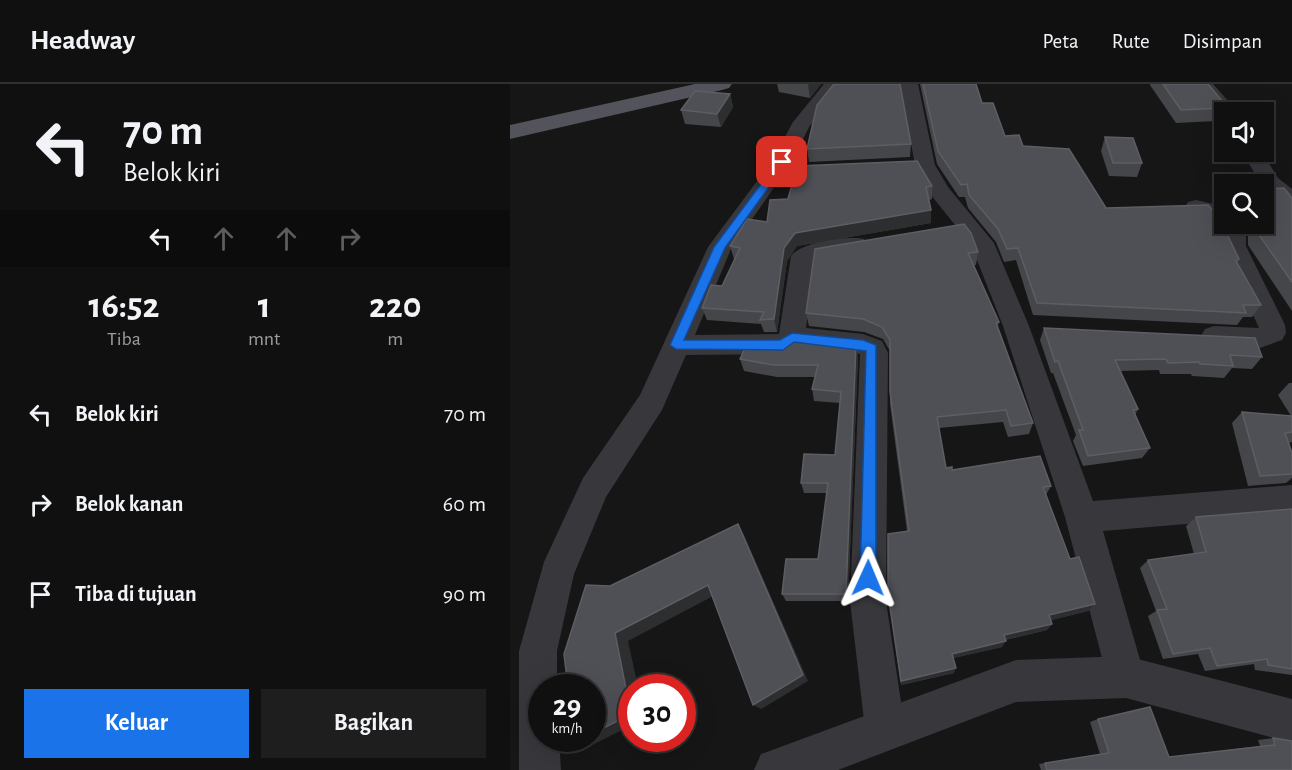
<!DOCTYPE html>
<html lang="id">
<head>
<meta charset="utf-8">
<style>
	:root { --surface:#101011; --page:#1e1e1f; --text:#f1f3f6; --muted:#9c9d9f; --line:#303031; --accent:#1a73e8 }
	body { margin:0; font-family:"Alegreya Sans",sans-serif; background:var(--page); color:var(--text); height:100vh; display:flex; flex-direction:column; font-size:22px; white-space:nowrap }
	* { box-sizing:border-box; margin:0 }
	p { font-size:20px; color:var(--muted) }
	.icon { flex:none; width:33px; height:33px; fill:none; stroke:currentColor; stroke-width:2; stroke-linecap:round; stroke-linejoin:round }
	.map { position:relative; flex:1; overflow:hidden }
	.sheet { display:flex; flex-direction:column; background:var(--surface); width:510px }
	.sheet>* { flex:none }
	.top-card { background:#101011; color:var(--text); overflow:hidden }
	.tools { position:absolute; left:704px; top:18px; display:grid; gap:12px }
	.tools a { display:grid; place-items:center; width:60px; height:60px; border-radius:0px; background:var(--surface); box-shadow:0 6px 24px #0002,0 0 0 2px var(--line); font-size:30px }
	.speed { position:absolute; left:18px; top:590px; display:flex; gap:12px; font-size:30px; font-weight:700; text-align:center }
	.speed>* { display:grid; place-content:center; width:78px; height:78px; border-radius:50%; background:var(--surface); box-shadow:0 6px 24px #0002,0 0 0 2px var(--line); line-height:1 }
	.speed small { font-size:15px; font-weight:400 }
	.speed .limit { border:9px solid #d22; background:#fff; color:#111 }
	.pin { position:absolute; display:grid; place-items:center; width:51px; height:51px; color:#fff; margin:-26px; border-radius:12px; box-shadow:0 3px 9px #0006 }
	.me { position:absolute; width:66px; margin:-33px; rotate:1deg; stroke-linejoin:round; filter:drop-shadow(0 0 4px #0008) }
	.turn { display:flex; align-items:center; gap:21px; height:126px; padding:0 24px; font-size:27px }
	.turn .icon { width:78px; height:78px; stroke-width:2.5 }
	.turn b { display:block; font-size:42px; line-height:51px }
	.lanes { display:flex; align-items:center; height:57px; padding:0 24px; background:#0003; justify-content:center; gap:30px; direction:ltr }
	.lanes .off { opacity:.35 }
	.eta { display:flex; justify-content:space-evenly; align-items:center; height:102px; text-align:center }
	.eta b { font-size:36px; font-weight:600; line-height:42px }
	.action { display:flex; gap:12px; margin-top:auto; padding:12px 24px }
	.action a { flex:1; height:69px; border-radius:0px; background:var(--accent); color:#fff; font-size:24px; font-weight:600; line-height:69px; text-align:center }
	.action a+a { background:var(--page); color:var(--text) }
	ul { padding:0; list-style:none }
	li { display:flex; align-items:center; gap:18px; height:90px; padding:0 24px }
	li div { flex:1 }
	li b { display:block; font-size:22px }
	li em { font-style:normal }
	header { display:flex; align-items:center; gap:36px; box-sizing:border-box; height:84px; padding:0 30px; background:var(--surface); border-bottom:2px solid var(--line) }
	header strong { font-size:28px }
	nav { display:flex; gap:33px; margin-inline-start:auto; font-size:21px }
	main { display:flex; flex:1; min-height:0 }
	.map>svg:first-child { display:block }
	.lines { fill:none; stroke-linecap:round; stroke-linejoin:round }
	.minor { fill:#37373c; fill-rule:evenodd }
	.tertiary { fill:#37373c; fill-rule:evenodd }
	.primary { fill:#53535b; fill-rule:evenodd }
	.wall { fill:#444649 }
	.shaded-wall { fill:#2d2e30 }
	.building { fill:#4f5055; stroke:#5d5e64; stroke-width:1.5 }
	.route { fill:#1a73e8; stroke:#114b97; stroke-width:1.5 }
</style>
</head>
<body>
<header>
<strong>Headway</strong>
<nav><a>Peta</a><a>Rute</a><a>Disimpan</a></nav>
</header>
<main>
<section class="sheet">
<div class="top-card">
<div class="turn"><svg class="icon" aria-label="left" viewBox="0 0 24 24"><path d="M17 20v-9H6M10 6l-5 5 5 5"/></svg><div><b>70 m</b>Belok kiri</div></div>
<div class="lanes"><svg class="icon" aria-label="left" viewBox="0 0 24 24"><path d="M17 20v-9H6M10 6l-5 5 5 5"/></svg><svg class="icon off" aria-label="ahead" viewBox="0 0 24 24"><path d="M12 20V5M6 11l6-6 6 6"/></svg><svg class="icon off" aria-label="ahead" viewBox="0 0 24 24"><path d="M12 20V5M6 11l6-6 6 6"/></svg><svg class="icon off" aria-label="right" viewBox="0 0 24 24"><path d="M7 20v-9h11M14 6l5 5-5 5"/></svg></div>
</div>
<div class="eta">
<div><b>16:52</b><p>Tiba</p></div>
<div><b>1</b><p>mnt</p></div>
<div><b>220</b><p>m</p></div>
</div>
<ul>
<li><svg class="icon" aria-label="left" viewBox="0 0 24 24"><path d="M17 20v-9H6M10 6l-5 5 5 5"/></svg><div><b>Belok kiri</b></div><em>70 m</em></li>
<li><svg class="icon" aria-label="right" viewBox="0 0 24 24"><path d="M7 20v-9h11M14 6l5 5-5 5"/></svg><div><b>Belok kanan</b></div><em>60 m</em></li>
<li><svg class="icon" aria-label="arrive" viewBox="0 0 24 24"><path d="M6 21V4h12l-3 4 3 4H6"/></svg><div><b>Tiba di tujuan</b></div><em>90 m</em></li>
</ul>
<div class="action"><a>Keluar</a><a>Bagikan</a></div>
</section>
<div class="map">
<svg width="782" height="686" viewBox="0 0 782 686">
	<rect width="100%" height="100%" fill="#161617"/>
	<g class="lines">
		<!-- minor -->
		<g class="minor">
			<path d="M314,0h19l-34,43 -17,35 -61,87 -36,86 84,-1 12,-78c9,-14 58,-21 73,-17l4,6 -4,6 -49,9 -9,68 57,6 19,7 6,12 -2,248 19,128 -6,14 -14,6 -14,-6 -6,-14 -15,-128 10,-247 -61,-6 -11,6 -102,1 -24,55 -56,87 -32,77 -17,77v36h-15v51h17l2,32h-42v-119l25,-89 39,-84 57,-83 68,-148 64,-86 21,-39z"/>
			<polygon points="390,0 408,0 425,81 438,103 484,159 519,242 583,417 782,401 782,431 593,447 635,593 630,607 616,612 602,607 597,593 555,433 493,242 461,161 421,111 405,81"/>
			<polygon points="684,0 703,0 728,28 714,28 714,33 711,32"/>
			<polygon points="732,68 752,68 768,94 782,105 782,128 774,126 762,109 751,100"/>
			<polygon points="686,116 708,121 714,127 714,140 726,140 736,152 736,162 775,241 776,249 772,256 750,264 695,259 691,252 695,245 704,242 749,244 712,162 712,154 692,131 678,128 675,123 678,118"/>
		</g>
		<!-- tertiary -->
		<polygon class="tertiary" points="616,572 782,615 782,659 616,614 506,618 328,686 244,686 251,670 506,576"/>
		<!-- primary -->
		<polygon class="primary" points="185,0 222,0 219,4 212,6 0,55 0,41"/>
	</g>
	<!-- wall -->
	<g class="wall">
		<polygon points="267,0 311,0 300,14 269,8"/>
		<polygon points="410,0 466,0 472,19 495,52 513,62 596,124 717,150 729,175 727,179 751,221 742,233 733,233 727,241 523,231 506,176 494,178 486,158 458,124 455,113 449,113 427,80"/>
		<polygon points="640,0 698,0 713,18 711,22 712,24 706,37 666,39 640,1"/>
		<polygon points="220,10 223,23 211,43 175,40 171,26"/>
		<polygon points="595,53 632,79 627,93 599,92 591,67"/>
		<polygon points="401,60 400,73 299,78 297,65"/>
		<polygon points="422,102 422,115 419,116 421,126 421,139 287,162 277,177 267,248 254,248 251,240 197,236 192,224 212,202 225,175 224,175 220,162 257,138 278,115"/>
		<polygon points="755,105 782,114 782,227 738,161 738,151 729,140 753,140"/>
		<polygon points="305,165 468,168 466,181 464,181 489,238 488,242 523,339 519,350 498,353 493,338 429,344 436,384 442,386 541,402 536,411 560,475 585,520 578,527 541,536 542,540 537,546 495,556 492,563 443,574 444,589 391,601 378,510 397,447 380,320 380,267 373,255 354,248 299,242 296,229"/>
		<polygon points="534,244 752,273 742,285 722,284 714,294 682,292 681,290 650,290 649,286 611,287 628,325 625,331 640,364 632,374 573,382 563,357 566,351 543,289 541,289 530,256"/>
		<polygon points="348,272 338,517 276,517 272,510 308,475 317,409 294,409 291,399 325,371 330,319 304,317 302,305 305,293 267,293 234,287 230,275"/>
		<polygon points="779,299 782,299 782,358 779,359 782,369 782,394 776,399 738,402 722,339 732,328 781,332 768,311"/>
		<polygon points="782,425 782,591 745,586 744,580 695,587 688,570 653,575 638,532 646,527 630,484 638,476 684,470 676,442 686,433"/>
		<polygon points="588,635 659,673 750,662 748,656 763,654 782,686 531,686 529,680 590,670 580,638"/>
	</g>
	<!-- shaded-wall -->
	<g class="shaded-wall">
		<polygon points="299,0 311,0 300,14 298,1"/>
		<polygon points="220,10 223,23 211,43 207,30"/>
		<polygon points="421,126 421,139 287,162 277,177 267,248 264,235 274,164 285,149"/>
		<polygon points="346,260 348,272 338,517 336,510"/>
		<polygon points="228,440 234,451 298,597 251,625 243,621"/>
		<polygon points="198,501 207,510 118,557 128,603 122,603 122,641 82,661 65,659 74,654 82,654 82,650 105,549"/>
		<polygon points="585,520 578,527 534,538 539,531"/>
		<polygon points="542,540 537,546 490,557 494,551"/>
		<polygon points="496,557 492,563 440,575 442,570"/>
		<polygon points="446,584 444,589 391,601 391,597"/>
	</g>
	<!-- building -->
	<g class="building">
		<polygon points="324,0 390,0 401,60 297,65 307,21"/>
		<polygon points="413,0 466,0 472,19 483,19 495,52 509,51 513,62 559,65 596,124 698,121 717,142 717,150 729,175 726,177 751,221 733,221 736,229 527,219 508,164 497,165 488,145 459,111 457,100 451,101 428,67"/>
		<polygon points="653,0 698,0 713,18 708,18 712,24 671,26"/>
		<polygon points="185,7 220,10 207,30 171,26"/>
		<polygon points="595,53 623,54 632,79 603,79"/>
		<polygon points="407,77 422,102 416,103 421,126 285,149 274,164 264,235 250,236 254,228 192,224 201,201 212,202 230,164 220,162 237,135 257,138 260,116 278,115 287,82"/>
		<polygon points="751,97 753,100 729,100 728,98"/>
		<polygon points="753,101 755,105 774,104 782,114 782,198 747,148 746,140 753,140"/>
		<polygon points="454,140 461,149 468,168 458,169 489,238 486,239 523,339 501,342 496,326 427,333 436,384 442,383 442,386 530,372 541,402 533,403 560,475 569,473 585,520 539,531 542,540 494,551 496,557 442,570 446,584 391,597 378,510 378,450 399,447 380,308 380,256 372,243 353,235 296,229 305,165"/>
		<polygon points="534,244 745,254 752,273 720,271 723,282 690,280 689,278 658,279 656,275 605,276 628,325 623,326 640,364 578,372 569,346 573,346 548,277 545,278"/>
		<polygon points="287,254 346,260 336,510 272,510 276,475 308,475 318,399 291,399 294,370 325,371 331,308 302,305 308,281 263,281 230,275 237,260 275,260"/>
		<polygon points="732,328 782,332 782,348 775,349 782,369 782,390 750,392"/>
		<polygon points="782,425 782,585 758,581 757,575 707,582 700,564 663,570 647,526 657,525 638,476 696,468 686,433"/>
		<polygon points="228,440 293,591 243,621 198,501 105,549 121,630 82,650 82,603 58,603 54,570 76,501 100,502"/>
		<polygon points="640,623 659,673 765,661 763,654 782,657 782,686 537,686 535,679 599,669 588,635"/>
		<polygon points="65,654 74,654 65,659"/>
	</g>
	<!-- route -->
	<polygon class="route" points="269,76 277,78 215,164 174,256 270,256 282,249 353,256 366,261 366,494 364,500 358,502 353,500 350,494 356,267 284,258 273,266 166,265 160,261 204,163"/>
</svg>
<div class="tools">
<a><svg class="icon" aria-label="sound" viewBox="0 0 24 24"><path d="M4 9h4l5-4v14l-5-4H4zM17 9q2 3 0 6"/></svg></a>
<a><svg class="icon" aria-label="search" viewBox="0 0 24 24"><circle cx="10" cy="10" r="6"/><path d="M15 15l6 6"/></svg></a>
</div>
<div class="speed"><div>29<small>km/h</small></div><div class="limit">30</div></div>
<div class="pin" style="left:272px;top:78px;background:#d93025"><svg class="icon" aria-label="arrive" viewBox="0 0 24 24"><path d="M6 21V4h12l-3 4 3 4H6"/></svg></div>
<svg class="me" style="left:358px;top:494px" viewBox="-20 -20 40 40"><path d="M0-17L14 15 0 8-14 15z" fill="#1a73e8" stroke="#fff" stroke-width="4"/></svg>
</div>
</main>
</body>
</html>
